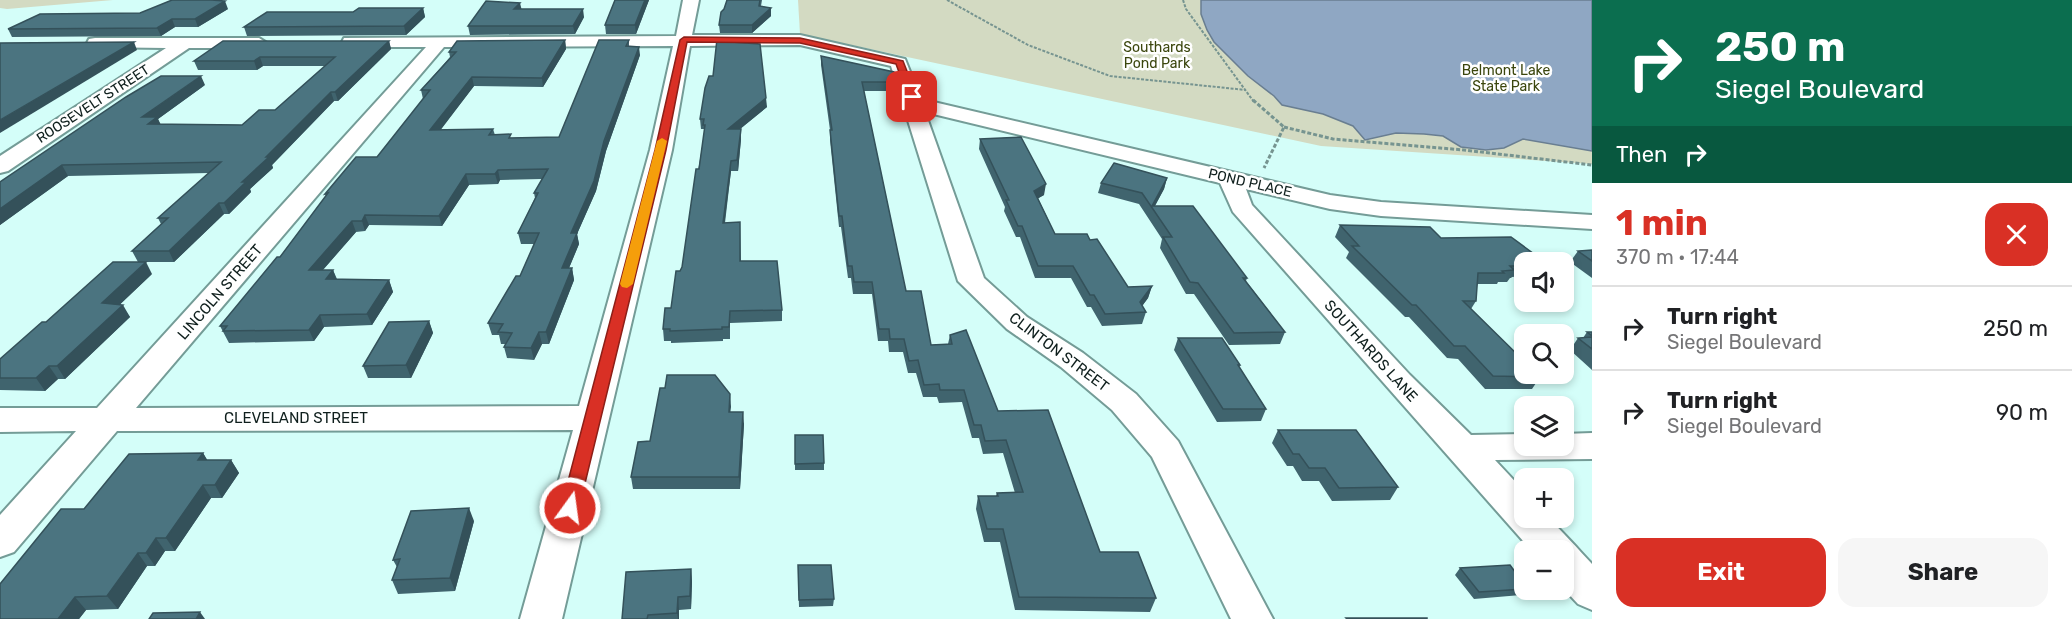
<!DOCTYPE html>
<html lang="en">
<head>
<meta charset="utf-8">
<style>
	:root { --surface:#fff; --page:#f6f6f6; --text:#202124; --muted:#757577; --line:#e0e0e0; --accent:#d93025 }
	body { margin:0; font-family:Rubik,sans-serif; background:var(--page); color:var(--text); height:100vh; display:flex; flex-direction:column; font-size:22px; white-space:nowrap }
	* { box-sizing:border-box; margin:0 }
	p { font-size:20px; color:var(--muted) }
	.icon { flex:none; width:33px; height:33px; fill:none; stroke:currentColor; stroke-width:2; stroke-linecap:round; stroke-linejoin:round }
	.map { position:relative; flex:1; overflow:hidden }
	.sheet { display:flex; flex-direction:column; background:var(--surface); width:480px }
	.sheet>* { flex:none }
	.guide { background:#0b6e4f; color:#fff; overflow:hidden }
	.buttons { position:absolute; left:1514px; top:252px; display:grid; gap:12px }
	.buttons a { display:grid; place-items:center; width:60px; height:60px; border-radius:12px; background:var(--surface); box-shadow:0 3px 9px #0003; font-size:30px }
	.pin { position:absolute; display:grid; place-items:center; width:51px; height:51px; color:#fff; margin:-26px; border-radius:12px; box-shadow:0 3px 9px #0006 }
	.me { position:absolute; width:66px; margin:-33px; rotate:14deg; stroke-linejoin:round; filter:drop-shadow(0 0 4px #0008) }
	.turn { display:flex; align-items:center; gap:21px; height:126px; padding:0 24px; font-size:27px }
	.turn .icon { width:78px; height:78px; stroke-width:2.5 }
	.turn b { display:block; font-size:42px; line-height:51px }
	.then { display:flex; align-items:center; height:57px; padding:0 24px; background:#0003; gap:12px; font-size:22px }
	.round { display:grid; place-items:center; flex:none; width:63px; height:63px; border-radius:18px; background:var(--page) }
	.head { display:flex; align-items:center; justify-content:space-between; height:102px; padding:0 24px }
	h1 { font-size:36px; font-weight:700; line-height:45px; color:var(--accent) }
	.action { display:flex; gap:12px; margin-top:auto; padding:12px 24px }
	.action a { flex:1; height:69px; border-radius:18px; background:var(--accent); color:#fff; font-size:24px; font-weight:700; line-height:69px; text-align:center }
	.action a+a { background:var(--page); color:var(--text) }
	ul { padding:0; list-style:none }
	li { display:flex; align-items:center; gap:18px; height:84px; padding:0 24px; border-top:2px solid var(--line) }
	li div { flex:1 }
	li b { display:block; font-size:22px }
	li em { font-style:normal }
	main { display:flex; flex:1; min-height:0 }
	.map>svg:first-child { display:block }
	.green { fill:#d3dac2 }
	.water { fill:#8fa7c3; stroke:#697e91; stroke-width:1.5 }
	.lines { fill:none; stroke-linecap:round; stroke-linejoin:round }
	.minor-casing { stroke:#749c97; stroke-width:4 }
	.path-far1 { stroke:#769490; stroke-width:2; stroke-dasharray:3 1.5; stroke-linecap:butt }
	.path { stroke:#769490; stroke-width:3; stroke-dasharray:4 2; stroke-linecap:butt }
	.minor { fill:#fff; fill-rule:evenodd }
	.wall { fill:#40646e }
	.shaded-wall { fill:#34515a }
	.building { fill:#4b7480; stroke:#34515a; stroke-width:1.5 }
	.route { fill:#d93025; stroke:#8d1f18; stroke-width:1.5 }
	.slow { fill:#f59e0b }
	.labels { text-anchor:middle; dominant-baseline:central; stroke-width:5; stroke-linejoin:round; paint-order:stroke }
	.far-park-label { font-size:14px; fill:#3b460d; stroke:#fff }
	.far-street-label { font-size:14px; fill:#0f1f1d; stroke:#fff }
	.street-label { font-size:15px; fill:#0f1f1d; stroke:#fff }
</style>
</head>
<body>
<main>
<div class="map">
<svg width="1592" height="619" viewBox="0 0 1592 619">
	<rect width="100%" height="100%" fill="#d4fef9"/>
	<!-- green -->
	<g class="green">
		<polygon points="0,0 113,0 7,9 0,8"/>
		<polygon points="798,0 1592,0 1592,164 1321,146 800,34"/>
	</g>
	<!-- water -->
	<polygon class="water" points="1201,0 1592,0 1592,151 1523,139 1504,148 1486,150 1461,147 1443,136 1424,134 1396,133 1365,140 1353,126 1323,114 1282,105 1274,96 1248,76 1214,42 1207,30 1201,14"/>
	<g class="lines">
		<!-- minor casing -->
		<g class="minor-casing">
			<g id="minor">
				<path d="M683,0h16l-7,35h108l105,24 16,40 409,96 51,7 211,13v14l-211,-13 -51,-7 -84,-20 6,16 158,170 61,60 53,-1v12h39v-12l29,-1v26l-97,1 29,31v27h24c16,15 29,30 44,46v46l-14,-6 -15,-16v-38h-32l-298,-338 -13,-29 -295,-71 59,166 43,39 56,36 53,41 42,47 95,178h-42l-79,-162 -40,-47 -51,-43 -54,-38 -49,-48 -67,-215 -91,-21 -110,1 -18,104 -110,469h-42l53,-189 -456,1 -103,121 -14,5v-42l76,-84 -76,1v-24h97l329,-361h-76l-6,-1 -2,-4 2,-4 332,-2zM673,46l-23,104 -71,256 -443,2 308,-361z"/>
				<polygon points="95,38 259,38 267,43 259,48 189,48 8,171 0,173 0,156 166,48 89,47 87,43 89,39"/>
			</g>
		</g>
		<!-- path-far1 -->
		<g class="path-far1">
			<polyline points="947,0 1028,45 1110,76 1246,90"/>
			<polyline points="1183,0 1186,9 1254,102"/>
		</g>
		<!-- path -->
		<g class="path">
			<polyline points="1253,100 1284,127 1264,168"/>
			<polyline points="1284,127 1333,139 1464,150 1592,165"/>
		</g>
		<!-- minor -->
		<use href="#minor" class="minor"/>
	</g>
	<!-- wall -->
	<g class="wall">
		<polygon points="615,0 649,0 636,34 606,34 605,25"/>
		<polygon points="727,0 762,0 761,6 771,8 771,16 752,33 720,33 719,25"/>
		<polygon points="423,8 425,17 406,35 247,36 244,27 353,12"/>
		<polygon points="228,9 198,27 175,27 161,36 12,37 8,29 140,13"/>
		<polygon points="522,9 584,17 575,34 470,35 468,26"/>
		<polygon points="735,39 736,42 767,107 740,129 741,139 738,171 731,171 725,223 740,222 741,261 782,310 782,321 730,323 730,339 723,339 723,341 671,343 671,341 664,341 663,329 671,308 680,271 682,267 704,135 704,129 701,129 700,119 713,76"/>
		<polygon points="565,40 566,49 543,87 474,86 440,130 493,129 495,135 512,138 559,137 629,40 629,46 640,55 606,151 596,191 577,234 579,244 569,268 572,268 574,280 549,344 542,344 534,360 507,358 504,347 505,344 501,344 499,335 492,335 488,323 520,276 534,244 521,244 518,233 535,198 534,193 542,179 500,180 498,184 469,185 442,226 369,225 365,231 356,232 323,270 333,270 337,279 389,280 393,292 372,325 324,327 314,341 229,343 220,326 280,257 326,196 325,194 377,157 423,99 421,90 450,57 449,52"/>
		<polygon points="389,41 391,49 338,101 334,101 272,165 273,168 250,189 251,192 229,214 224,214 174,262 138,262 132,251 161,224 158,218 209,173 68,176 0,225 0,182 205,85 158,119 160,124 242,125 275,110 325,66 263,66 257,70 198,70 194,61"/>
		<polygon points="821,56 897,82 896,91 864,91 906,291 931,345 948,344 950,335 998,411 1100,552 1156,598 1150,612 1015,610 1000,542 984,542 976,509 978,496 996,496 997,493 1015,493 1003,453 983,454 979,438 972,438 962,402 939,403 937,397 923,397 916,373 908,373 903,352 889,352 888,341 878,341 872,294 853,294 851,278 848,278 841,227 839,227 830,140 830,130 821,65"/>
		<polygon points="980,139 1044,195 1038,198 1055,234 1090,240 1128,287 1152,286 1148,298 1142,306 1146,312 1142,324 1102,326 1091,307 1087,307 1071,278 1035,278 1020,237 1016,237 1004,211 1005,207 979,149"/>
		<polygon points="1167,178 1164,189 1155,206 1247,278 1246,281 1285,332 1280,344 1229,345 1194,294 1186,294 1160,248 1162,239 1139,204 1098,193 1101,183"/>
		<polygon points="1340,225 1441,238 1524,262 1524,276 1512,277 1511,278 1510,278 1507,282 1498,282 1497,284 1477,284 1476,301 1471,309 1540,377 1532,389 1485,389 1458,359 1447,358 1409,317 1405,317 1346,258 1349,252 1335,237"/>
		<polygon points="1592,250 1592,278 1570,262 1578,251"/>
		<polygon points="152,274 120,304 130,317 65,379 58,379 45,391 0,390 0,359 46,322"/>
		<polygon points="429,321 433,333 411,378 368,378 363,366"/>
		<polygon points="1587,332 1592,332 1592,370 1570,350 1578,338 1583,338"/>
		<polygon points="1178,338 1240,365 1239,367 1266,409 1261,421 1217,422 1174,350"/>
		<polygon points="730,394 730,412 744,424 740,489 633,489 631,477 650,441"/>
		<polygon points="1278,430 1398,487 1390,500 1332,501 1319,481 1302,481 1293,466 1287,466 1272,443"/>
		<polygon points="795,435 824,463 824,470 795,470"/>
		<polygon points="203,453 207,460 231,460 239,473 222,498 211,498 175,551 165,551 155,566 147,566 118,609 86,610 79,619 0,619 84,509"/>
		<polygon points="474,521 455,591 398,594 392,580 397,567 393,560"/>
		<polygon points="798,565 834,599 833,606 799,607"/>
		<polygon points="1460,568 1524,584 1524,590 1526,590 1521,595 1474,599 1455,575"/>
		<polygon points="691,569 692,582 691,609 679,610 679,619 622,619"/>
	</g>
	<!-- shaded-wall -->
	<g class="shaded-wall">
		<polygon points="645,0 649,0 636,34 635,25"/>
		<polygon points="225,1 228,9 198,27 195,19"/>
		<polygon points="520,3 522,11 514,9"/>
		<polygon points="423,8 425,17 406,35 404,26"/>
		<polygon points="771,8 771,16 752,33 752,25"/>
		<polygon points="583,9 584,17 575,34 573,26"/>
		<polygon points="172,19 175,27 161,36 157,28"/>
		<polygon points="565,40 566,49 543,87 542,78"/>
		<polygon points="389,41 391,49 338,101 335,92"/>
		<polygon points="134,42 137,50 0,133 0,120"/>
		<polygon points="639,47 640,55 606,151 596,191 577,234 579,244 564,280 562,268 571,233"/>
		<polygon points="260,57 263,66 257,70 254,61"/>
		<polygon points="201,76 205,85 158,119 162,127 153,134 142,117"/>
		<polygon points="472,77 474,86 433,140 430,130"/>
		<polygon points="331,92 334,101 272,165 273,168 250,189 251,192 229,214 224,203 242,182"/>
		<polygon points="766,98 767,107 729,138 728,129"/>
		<polygon points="741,129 741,139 738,171 737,160"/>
		<polygon points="731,161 731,171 723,234 723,223"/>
		<polygon points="62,165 68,176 0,225 0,209"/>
		<polygon points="498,170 500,180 498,184 495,174"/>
		<polygon points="466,174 469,185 442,226 439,216"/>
		<polygon points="1167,178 1164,189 1153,209 1151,207"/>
		<polygon points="1046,184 1044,195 1032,202 1034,191"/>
		<polygon points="219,203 224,214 174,262 169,251"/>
		<polygon points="365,215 369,225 365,231 362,221"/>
		<polygon points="352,221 356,232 313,281 309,270"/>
		<polygon points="146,262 152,274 109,315 102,303"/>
		<polygon points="572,268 574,280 549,344 546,332"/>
		<polygon points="333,270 337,281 326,279"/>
		<polygon points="389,280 393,292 372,325 367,314"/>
		<polygon points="1152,286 1148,298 1137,313 1140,302"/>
		<polygon points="123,305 130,317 65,379 57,366"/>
		<polygon points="320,315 324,327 314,341 309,330"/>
		<polygon points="429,321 433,333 411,378 406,365"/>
		<polygon points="539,332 542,344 534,360 531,348"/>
		<polygon points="49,366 58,379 45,391 36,378"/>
		<polygon points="730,394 731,407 729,424 729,412"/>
		<polygon points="743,412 744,424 740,489 739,477"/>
		<polygon points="203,453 211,466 198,460"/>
		<polygon points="231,460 239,473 222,498 215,485"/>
		<polygon points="203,485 211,498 175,551 166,538"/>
		<polygon points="469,508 474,521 455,591 450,578"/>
		<polygon points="156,538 165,551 155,566 146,553"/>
		<polygon points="138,553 147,566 118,609 107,596"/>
		<polygon points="691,569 692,582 691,609 690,596"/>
		<polygon points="75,597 86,610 79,619 58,619"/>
		<polygon points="678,597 679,610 679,619 678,619 677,613"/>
		<polygon points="200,612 205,619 196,619"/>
	</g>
	<!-- building -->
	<g class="building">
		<polygon points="172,0 211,0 225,1 195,19 172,19 157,28 8,29 40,14 140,13"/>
		<polygon points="615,0 645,0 635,25 605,25"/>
		<polygon points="727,0 760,0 759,6 771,8 752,25 719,25 721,12 724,9"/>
		<polygon points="486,1 520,3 514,9 583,9 573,26 468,26"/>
		<polygon points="359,8 423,8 404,26 244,27 267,12 353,12"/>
		<polygon points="717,39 735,39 732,42 760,44 766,98 728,129 741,129 737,160 731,161 723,223 740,222 740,261 777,261 782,310 730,311 729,327 722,327 722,329 670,331 670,329 663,329 665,308 671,308 676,271 680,271 682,267 696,169 699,169 705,125 703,125 704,119 700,119 705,88 709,76 713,76"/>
		<polygon points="565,40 542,78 472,77 430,130 493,129 489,135 511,134 509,138 559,137 599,40 629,40 626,46 639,47 604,141 594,181 571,233 577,233 562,268 572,268 546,332 539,332 531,348 504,347 512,333 498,332 503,324 488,323 516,276 520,276 539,233 518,233 538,193 534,193 548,169 498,170 495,174 466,174 439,216 365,215 362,221 352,221 309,270 333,270 326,279 389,280 367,314 320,315 309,330 223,331 227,326 220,326 277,257 280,257 328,193 325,194 356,157 377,157 430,90 421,90 456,52 449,52 457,41"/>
		<polygon points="223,41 389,41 335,92 331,92 266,157 269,157 242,182 246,182 224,203 219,203 169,251 132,251 168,218 158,218 221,162 62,165 0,209 0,182 126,97 161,76 201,76 142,117 157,117 148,124 242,125 259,110 275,110 335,57 260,57 254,61 194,61"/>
		<polygon points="134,42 0,120 0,43"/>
		<polygon points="821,56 894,72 897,82 862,82 906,291 921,291 931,345 952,344 950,335 966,330 998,411 1048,410 1100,552 1138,552 1156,598 1019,597 1003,529 987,529 978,496 998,496 997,493 1023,492 1006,440 985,441 981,425 974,425 964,390 940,390 939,384 924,385 918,360 909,361 904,339 890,339 889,329 879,329 872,282 854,282 852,266 848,266 842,216 839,216 830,130 832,130"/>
		<polygon points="1021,137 1046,184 1034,191 1055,234 1087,234 1090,240 1097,239 1128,287 1152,286 1140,302 1146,312 1105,314 1094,295 1090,295 1073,266 1038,266 1022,226 1018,226 1006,200 1009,200 980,139"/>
		<polygon points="1114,163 1167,178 1152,206 1193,206 1247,278 1243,278 1285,332 1234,333 1198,283 1190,282 1163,237 1172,237 1142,193 1101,183"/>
		<polygon points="1340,225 1430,227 1441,238 1511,237 1545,262 1524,262 1524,265 1517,265 1519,266 1510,266 1514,270 1502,271 1504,273 1478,273 1476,301 1463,301 1524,361 1524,374 1537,374 1540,377 1493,376 1465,346 1454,346 1416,305 1412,305 1352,246 1359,246"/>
		<polygon points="1592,250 1592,261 1578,251"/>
		<polygon points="113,262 146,262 102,303 123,305 57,366 49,366 36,378 0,378 0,359 42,322 46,322"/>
		<polygon points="429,321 406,365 363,366 389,322"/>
		<polygon points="1587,332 1592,332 1592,336"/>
		<polygon points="1592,337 1592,349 1578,338"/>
		<polygon points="1178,338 1222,338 1240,365 1238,365 1266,409 1223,409"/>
		<polygon points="667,375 715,375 730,394 729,412 743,412 739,477 631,477 638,442 650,441 660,388 665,388"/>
		<polygon points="1278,430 1356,430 1398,487 1339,488 1325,468 1309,468 1299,454 1293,454"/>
		<polygon points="795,435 823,435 824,463 795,464"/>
		<polygon points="203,453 198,460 231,460 215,485 203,485 166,538 156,538 146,553 138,553 107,596 75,597 58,619 0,619 0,584 61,509 84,509 129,454"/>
		<polygon points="469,508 450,578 392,580 400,559 393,560 411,511"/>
		<polygon points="798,565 831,565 834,599 799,600"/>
		<polygon points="1510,565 1524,584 1524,589 1479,592 1460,568"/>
		<polygon points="691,569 690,596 678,597 677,613 648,615 647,619 622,619 626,572"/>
		<polygon points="200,612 196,619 149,619 153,613"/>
		<polygon points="1346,618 1427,618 1427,619 1347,619"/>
	</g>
	<!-- route -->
	<polygon class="route" points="684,37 800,38 903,61 917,97 912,99 908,97 896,64 800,43 687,42 666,150 579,508 576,513 570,515 564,513 561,508 655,150 680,40"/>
	<!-- slow -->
	<polygon class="slow" points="662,138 667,141 633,284 627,288 622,287 620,284 657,141"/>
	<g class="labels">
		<!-- far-park labels -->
		<g class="far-park-label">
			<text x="1157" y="47">Southards<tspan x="1157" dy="16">Pond Park</tspan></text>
			<text x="1506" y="70">Belmont Lake<tspan x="1506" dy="16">State Park</tspan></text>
		</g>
		<!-- far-street labels -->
		<g class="far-street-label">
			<text transform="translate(93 104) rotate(-33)">ROOSEVELT STREET</text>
			<text transform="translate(1250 183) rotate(13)">POND PLACE</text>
		</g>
		<!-- street labels -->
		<g class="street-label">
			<text transform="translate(220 292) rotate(-49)">LINCOLN STREET</text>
			<text transform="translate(1371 351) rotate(48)">SOUTHARDS LANE</text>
			<text transform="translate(1059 352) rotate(37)">CLINTON STREET</text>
			<text x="296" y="418">CLEVELAND STREET</text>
		</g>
	</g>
</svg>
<div class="buttons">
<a><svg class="icon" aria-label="sound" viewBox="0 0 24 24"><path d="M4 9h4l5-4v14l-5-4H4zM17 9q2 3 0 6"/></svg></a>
<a><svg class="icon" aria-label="search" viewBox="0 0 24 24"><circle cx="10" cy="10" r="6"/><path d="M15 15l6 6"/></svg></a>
<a><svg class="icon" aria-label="layers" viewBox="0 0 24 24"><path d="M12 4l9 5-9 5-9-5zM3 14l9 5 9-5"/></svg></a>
<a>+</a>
<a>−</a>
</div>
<div class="pin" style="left:912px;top:97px;background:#d93025"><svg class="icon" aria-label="arrive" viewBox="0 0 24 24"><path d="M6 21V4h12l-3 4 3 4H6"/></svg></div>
<svg class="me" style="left:570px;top:508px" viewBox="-20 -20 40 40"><circle r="17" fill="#d93025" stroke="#fff" stroke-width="3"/><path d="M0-11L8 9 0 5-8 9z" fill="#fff"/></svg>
</div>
<section class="sheet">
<div class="guide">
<div class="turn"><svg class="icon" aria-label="right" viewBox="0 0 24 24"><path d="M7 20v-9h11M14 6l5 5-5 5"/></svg><div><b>250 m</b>Siegel Boulevard</div></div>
<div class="then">Then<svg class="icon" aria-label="right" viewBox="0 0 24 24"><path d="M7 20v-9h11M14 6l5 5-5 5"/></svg></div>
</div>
<div class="head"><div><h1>1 min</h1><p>370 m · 17:44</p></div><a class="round" style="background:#d93025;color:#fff"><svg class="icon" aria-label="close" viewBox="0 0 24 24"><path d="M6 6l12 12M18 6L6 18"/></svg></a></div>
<ul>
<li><svg class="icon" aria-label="right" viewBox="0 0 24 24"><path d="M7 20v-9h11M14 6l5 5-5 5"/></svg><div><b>Turn right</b><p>Siegel Boulevard</p></div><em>250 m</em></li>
<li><svg class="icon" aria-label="right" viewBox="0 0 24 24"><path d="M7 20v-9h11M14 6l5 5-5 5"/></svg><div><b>Turn right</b><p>Siegel Boulevard</p></div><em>90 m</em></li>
</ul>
<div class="action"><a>Exit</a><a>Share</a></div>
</section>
</main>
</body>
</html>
